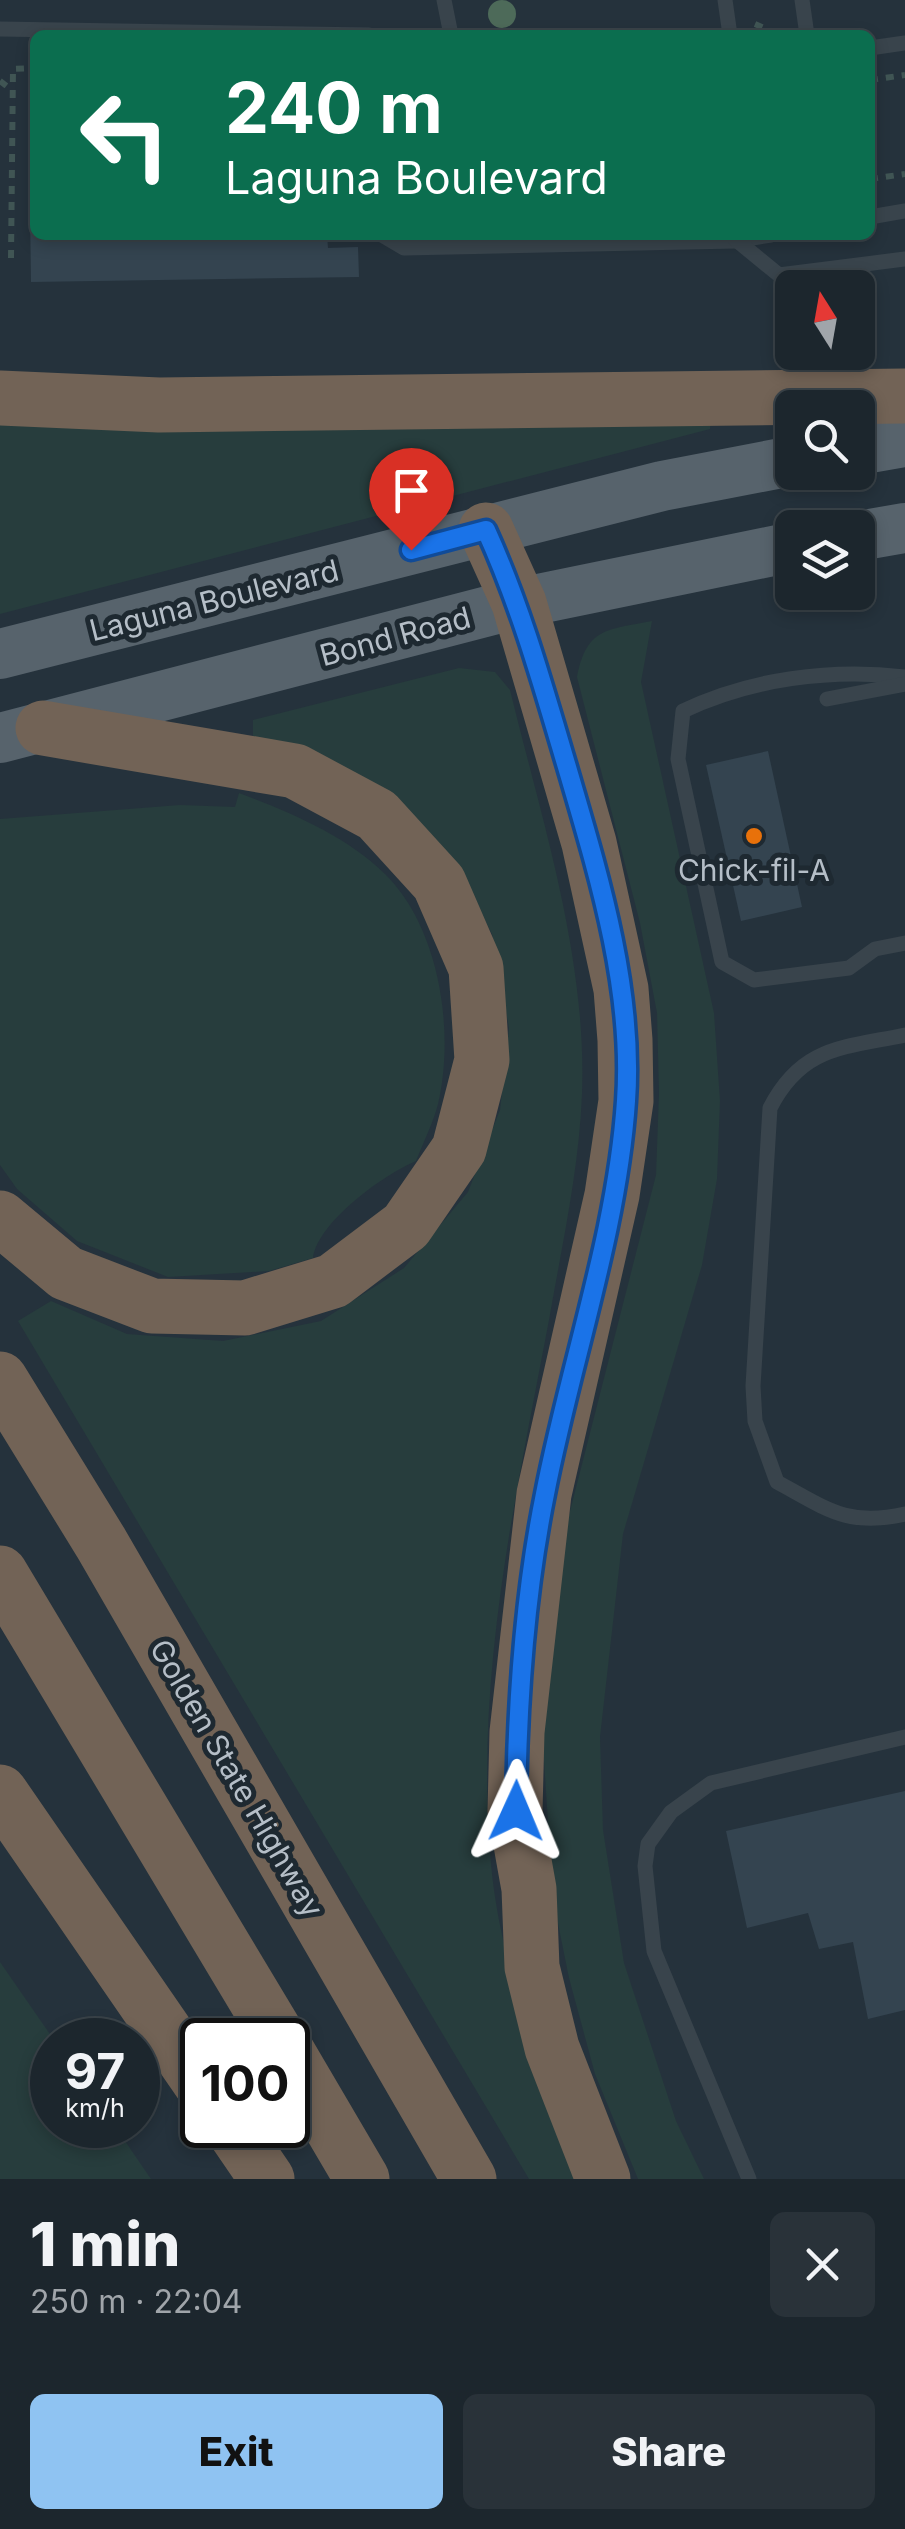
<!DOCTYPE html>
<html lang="en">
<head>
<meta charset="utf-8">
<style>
	:root { --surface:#1c262d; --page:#293239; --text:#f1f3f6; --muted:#a0a5aa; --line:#3a4349; --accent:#8fc3f2 }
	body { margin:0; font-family:Inter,sans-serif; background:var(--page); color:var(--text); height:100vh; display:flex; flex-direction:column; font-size:38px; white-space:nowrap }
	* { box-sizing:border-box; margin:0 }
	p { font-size:32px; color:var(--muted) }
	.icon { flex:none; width:55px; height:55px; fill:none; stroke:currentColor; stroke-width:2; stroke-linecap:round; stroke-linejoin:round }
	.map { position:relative; height:2179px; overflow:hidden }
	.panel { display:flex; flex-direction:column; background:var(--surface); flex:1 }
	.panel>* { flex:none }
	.top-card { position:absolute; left:30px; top:30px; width:845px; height:210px; border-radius:15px; box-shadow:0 5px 15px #0003,0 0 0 2px var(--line); background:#0b6e4f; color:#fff; overflow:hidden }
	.needle { width:65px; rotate:349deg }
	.controls { position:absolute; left:775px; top:270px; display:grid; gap:20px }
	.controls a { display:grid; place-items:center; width:100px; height:100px; border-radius:15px; background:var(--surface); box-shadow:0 5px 15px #0003,0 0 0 2px var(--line); font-size:50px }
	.speed { position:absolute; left:30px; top:2018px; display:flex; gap:20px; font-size:50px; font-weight:700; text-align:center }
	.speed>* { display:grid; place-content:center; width:130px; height:130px; border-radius:50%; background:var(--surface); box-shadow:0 5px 15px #0003,0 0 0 2px var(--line); line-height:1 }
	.speed small { font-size:25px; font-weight:400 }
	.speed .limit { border:5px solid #111; border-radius:15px; background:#fff; color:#111 }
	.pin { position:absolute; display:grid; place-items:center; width:85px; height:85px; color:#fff; margin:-102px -42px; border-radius:50% 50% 50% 0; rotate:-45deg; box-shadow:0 0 10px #0007 }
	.pin .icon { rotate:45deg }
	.me { position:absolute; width:110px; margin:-55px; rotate:1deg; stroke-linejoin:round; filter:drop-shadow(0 0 8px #0008) }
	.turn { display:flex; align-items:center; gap:35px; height:210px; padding:0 30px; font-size:45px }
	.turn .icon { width:130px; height:130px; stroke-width:2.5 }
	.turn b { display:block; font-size:70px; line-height:85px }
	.round { display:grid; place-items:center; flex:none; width:105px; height:105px; border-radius:15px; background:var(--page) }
	.summary { display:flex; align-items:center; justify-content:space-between; height:170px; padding:0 30px }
	h1 { font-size:60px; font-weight:800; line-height:75px }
	.button { display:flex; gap:20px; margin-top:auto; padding:20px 30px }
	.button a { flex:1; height:115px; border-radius:15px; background:var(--accent); color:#111; font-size:40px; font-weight:800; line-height:115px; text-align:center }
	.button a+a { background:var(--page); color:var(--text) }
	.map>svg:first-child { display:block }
	.green { fill:#273d3d }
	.building { fill:#344450 }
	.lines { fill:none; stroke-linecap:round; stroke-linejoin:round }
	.path { stroke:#405554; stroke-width:6; stroke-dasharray:8 8; stroke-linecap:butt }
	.lane { stroke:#39444c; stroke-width:15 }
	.primary { stroke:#57636c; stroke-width:50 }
	.highway { stroke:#726356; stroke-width:55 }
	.tree { fill:#4d6a59 }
	.route-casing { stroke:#114b97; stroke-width:25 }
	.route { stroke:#1a73e8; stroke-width:18 }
	.food-dot { fill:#e8710a; stroke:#1e2931; stroke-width:4 }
	.labels { text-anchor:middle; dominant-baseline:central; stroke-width:10; stroke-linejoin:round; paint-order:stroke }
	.street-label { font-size:30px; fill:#b5bec7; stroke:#1e2931 }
	.poi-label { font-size:30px; fill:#b5bec7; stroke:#1e2931 }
</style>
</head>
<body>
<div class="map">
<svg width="905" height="2179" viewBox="0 0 905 2179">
	<rect width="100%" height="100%" fill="#25323c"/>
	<!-- green -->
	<g class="green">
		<polygon points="711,418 710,429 0,614 0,419"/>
		<path d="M652,621l-11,61 73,331 6,88 -3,78 -15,86 -79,269 -23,203 3,93 21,133 52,158 28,58h-66l-43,-105 -26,-96 -16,-79 -11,-169 26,-211 88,-344 3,-82 -2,-80 -17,-90 -63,-246c10,-50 30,-47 75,-56z"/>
		<path d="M459,668l36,4 15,18c32,131 77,267 72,404 -3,76 -20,151 -33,226 -34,180 -75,360 -58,544 10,109 54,212 88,315h-50l-511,-858 33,-20 76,33 96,7 98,-20 83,-53 64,-76 32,-82 9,-82 -17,-94 -39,-74 -200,-118v-22z"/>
		<path d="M239,793c52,20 106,42 146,81 55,54 70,158 53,230 -5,19 -15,39 -22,57 -33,14 -98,61 -103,97l-44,13 -101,6 -91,-36 -60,-52 -17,-24v-346l180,-14 55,2z"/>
		<polygon points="0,1962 54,2040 52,2125 114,2125 151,2179 0,2179"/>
	</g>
	<!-- building -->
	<g class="building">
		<polygon points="28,58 35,58 35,235 327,235 328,248 358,247 359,277 31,282"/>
		<polygon points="768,751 802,907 741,921 706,765"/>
		<polygon points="905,1791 905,2010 868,2019 853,1942 819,1949 808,1913 747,1928 726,1831"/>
	</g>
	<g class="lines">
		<!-- path -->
		<g class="path">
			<polyline points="755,24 780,35"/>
			<polyline points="870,80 905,75"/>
			<polyline points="0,81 12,90"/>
			<polyline points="870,179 905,174"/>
			<polyline points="11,258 13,69 35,68"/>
		</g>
		<!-- lane -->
		<g class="lane">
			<polyline points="444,0 451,35"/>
			<polyline points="725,0 730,35"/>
			<polyline points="802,0 807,35"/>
			<polyline points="0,29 369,35"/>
			<polyline points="870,48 905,43"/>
			<polyline points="870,217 905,211"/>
			<polyline points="382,235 404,248 735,241 771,235"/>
			<polyline points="735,239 779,275 905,259"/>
			<path d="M905,677c-74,-9 -155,2 -222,34l-5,48 44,203 32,18 95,-12 26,-19 30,-6"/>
			<polyline points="827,699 905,684"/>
			<path d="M905,1035c-62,13 -103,11 -135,73l-17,278 2,35 22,61c50,27 70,45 128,32"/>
			<polyline points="749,2179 654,1951 645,1866 648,1844 671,1812 711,1783 905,1737"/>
		</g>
		<!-- primary -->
		<g class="primary">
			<polyline points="858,450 905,442"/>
			<polyline points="858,536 905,528"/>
			<polyline points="0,654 662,486 792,461"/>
			<polyline points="0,738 519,603 792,547"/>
		</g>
		<!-- highway -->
		<g class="highway">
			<polyline points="0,398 159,405 905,396"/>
			<polyline points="486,530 519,603 589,843 621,989 625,1040 626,1101 612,1195 544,1494 517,1732 515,1811 529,1889 532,1967 552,2048 603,2179"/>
			<polyline points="0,1218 66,1273 152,1306 245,1308 333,1281 406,1226 459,1149 482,1060 476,968 439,883 377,815 295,771 43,728"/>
			<polyline points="0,1379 101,1543 469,2179"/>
			<polyline points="0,1573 280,2040"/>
			<polyline points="0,1792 202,2085"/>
			<polyline points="288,2053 362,2179"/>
			<polyline points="230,2125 267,2179"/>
		</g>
	</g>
	<!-- trees -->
	<circle class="tree" cx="502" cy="14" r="14"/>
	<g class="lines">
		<!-- route casing -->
		<g class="route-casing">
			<path id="route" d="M411,550l75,-20c35,77 57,156 81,237 31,106 67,222 59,334 -9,133 -56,263 -81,393 -21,104 -28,212 -29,317"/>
		</g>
		<!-- route -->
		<use href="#route" class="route"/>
	</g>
	<!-- markers -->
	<circle class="food-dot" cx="754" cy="836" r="10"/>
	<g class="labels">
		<!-- street labels -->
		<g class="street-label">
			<text transform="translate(214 600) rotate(-14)">Laguna Boulevard</text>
			<text transform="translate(395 636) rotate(-15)">Bond Road</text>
			<text transform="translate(237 1778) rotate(60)">Golden State Highway</text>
		</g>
		<!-- poi labels -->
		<g class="poi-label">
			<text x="754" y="870">Chick-fil-A</text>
		</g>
	</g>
</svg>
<div class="controls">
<a><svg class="needle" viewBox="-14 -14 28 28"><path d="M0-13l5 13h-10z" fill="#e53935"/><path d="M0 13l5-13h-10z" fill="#a0a5aa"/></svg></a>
<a><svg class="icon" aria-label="search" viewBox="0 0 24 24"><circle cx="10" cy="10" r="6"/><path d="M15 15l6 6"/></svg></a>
<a><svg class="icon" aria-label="layers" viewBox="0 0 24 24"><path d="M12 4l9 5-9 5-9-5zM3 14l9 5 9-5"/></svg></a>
</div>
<div class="speed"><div>97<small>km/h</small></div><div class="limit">100</div></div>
<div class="pin" style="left:411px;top:550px;background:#d93025"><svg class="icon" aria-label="arrive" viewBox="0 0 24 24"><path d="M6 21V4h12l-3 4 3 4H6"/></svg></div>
<svg class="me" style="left:516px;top:1811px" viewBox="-20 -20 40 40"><path d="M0-17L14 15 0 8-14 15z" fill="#1a73e8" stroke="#fff" stroke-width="4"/></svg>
<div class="top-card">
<div class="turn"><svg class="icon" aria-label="left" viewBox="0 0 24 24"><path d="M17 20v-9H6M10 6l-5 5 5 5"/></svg><div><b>240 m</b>Laguna Boulevard</div></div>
</div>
</div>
<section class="panel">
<div class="summary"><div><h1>1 min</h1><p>250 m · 22:04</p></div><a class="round"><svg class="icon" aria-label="close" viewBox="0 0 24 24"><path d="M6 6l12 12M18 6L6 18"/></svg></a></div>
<div class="button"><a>Exit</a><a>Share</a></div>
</section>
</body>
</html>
